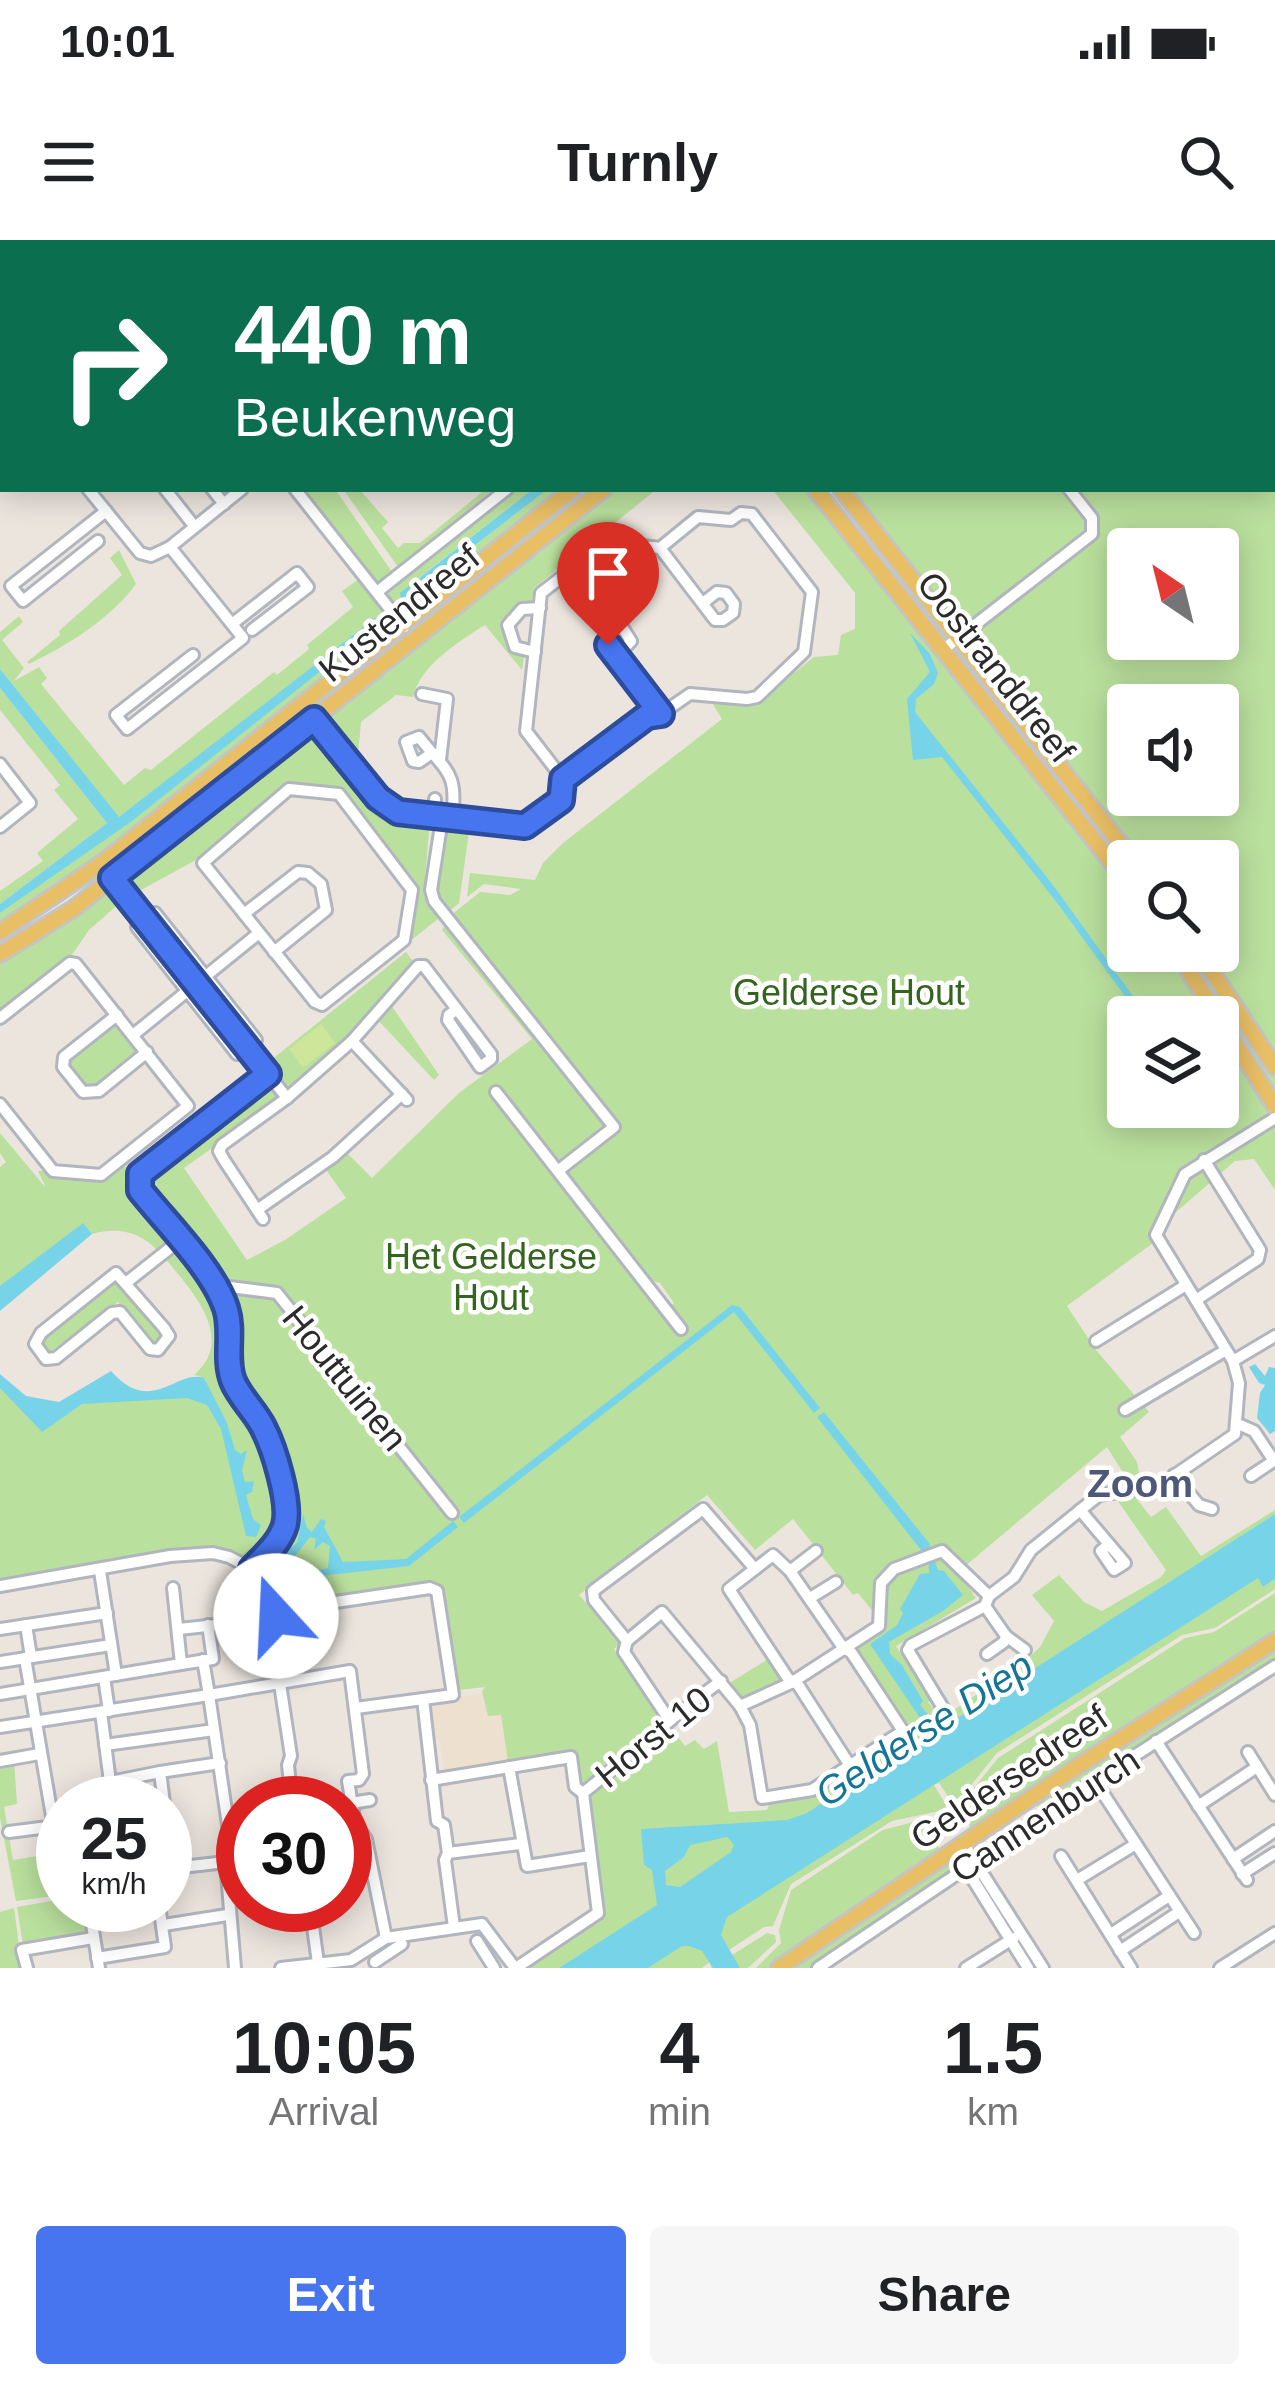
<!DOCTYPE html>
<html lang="en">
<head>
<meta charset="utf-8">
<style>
	:root { --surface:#fff; --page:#f6f6f6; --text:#202124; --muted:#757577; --accent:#4775f0 }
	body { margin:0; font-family:Helvetica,sans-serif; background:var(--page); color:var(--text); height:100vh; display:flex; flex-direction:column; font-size:45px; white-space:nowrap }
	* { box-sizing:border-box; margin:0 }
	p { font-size:39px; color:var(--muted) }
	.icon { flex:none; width:66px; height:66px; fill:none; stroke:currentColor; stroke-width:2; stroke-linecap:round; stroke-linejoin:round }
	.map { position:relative; height:1728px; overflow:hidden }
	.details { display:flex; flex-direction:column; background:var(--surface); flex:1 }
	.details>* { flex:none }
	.hud { position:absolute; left:0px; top:0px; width:1275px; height:252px; box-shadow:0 6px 30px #0003; background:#0b6e4f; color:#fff; overflow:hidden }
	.needle { width:78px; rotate:325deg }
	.tools { position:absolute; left:1107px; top:288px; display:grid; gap:24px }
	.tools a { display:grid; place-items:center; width:132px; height:132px; border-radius:12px; background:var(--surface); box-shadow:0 6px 30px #0003; font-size:60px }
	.speed { position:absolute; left:36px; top:1536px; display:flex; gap:24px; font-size:60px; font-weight:700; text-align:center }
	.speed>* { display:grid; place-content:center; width:156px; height:156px; border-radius:50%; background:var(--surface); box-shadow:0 6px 30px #0003; line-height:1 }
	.speed small { font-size:30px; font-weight:400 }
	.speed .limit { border:18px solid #d22; background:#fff; color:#111 }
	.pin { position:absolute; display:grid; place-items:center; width:102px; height:102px; color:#fff; margin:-123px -51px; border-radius:50% 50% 50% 0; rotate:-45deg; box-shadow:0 0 12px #0007 }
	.pin .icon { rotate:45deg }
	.me { position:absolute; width:132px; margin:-66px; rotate:340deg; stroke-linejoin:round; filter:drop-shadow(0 0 9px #0008) }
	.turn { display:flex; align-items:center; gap:42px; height:252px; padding:0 36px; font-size:54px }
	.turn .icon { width:156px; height:156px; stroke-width:2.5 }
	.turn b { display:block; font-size:84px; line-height:102px }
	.eta { display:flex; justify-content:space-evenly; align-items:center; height:204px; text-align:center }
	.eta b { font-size:72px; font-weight:700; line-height:84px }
	.button { display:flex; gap:24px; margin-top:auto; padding:24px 36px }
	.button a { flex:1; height:138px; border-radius:12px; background:var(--accent); color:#fff; font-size:48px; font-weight:700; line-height:138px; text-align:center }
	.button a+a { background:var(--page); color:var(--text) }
	.status { display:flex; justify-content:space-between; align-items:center; height:84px; padding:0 60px; background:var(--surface); direction:ltr }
	.status svg { height:33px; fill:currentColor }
	header { display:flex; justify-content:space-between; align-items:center; height:156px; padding:0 36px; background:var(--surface); font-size:54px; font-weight:700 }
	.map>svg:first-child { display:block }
	.education { fill:#ede0ce }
	.green { fill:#bae09d; fill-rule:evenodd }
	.pitch { fill:#cde69a }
	.water { fill:#77d4e8; fill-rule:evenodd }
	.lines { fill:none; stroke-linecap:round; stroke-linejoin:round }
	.minor-casing { stroke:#b1b5be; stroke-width:16 }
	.major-casing { stroke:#c4c4c4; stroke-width:20 }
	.minor { stroke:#fff; stroke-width:10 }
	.major { stroke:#e9bf66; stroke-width:14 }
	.route-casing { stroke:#2e4c9c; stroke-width:30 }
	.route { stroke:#4775f0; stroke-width:21 }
	.labels { text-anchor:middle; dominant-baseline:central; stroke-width:9; stroke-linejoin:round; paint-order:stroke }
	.street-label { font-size:36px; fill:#2b2b2b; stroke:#fff }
	.park-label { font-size:36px; fill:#33651e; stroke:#fff }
	.neighbourhood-label { font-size:39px; font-weight:bold; fill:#4e597a; stroke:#fff }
	.water-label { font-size:39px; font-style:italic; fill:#157596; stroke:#fff }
</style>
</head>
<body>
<div class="status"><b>10:01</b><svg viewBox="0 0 49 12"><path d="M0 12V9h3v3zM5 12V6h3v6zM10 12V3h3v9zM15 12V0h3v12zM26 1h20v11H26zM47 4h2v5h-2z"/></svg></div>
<header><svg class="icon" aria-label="menu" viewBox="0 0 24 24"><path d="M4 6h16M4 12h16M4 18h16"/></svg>Turnly<svg class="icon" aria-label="search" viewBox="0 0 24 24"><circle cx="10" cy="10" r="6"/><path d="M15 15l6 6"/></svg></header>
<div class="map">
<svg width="1275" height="1728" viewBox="0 0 1275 1728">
	<rect width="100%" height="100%" fill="#ece5de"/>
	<!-- education -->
	<polygon class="education" points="483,1453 488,1475 501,1474 508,1522 444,1531 439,1499 434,1499 429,1461"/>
	<!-- green -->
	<g class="green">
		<path d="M995,0h280v950l-21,-31 -19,2 -83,72 1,10 -86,63 29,44 53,62 -29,25 17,25 2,11 -12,6 -20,-32 -149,125 18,26 -80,48 36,53 -4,3 5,6 8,-5 13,7 71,-49 15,-14 14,-26 -22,-26 27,-20 25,27 18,9 59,-34 5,-7 -53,-76 19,-1 19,24 15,-10 35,49 74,-46v4l-251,162 235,-99 4,10 12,-8v10l-60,39 -33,7 -185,118 -37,46h-10l-11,-16 -5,2 12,20 -2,5 -52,11 -101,63 -18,42 -9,1 -35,23 3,5 35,-22 8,2 1,7 -28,26h-37l-1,-6 -8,6h-180l78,-60 -26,-154 -66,8 -7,-47 -13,1 -6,-25 3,-4 -34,4v-20l-17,-90 -158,25 -24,-44 -34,-14 -113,14 -105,21v-197l26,21 118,-10 58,-20 -8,-2c44,-38 -5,-87 -30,-118v-10l-6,4c-19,-20 -40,-24 -66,-17l-4,-5 -88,72v-134l6,-5 -6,-9v-20l46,55 -8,-17 122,-6 105,-82 4,1 10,17 -95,67 63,92 38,-20 61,-42 -22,-31 21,-16 27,27 87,-85 73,-54 -90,-109 8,-14 30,-24 30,3 11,-6 -37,-5 -17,13 3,-24 65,7 8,-17 20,-20 159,-124 -11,-18 45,2 58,-46 24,-2 3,-20 14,-6v-36l-83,-104h35l92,116 27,-16 -79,-100h425v-246h-280zM1128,309h90v90h-90zM1128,465h90v90h-90zM1128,621h90v90h-90zM1128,777h90v90h-90zM502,847c19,27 36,65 66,82l-1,6 81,105 12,3 14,20 -11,8 -172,-215zM707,1255l48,55 38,-31 60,76 5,-2 25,31 -28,23v6l59,89 -6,4 -6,-11 -96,64 -37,5 -2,6 -38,2 -12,-71 -13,8 -9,-9 -10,6 -17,-22 -4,2 -50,-77 7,-7 -42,-47z"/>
		<polygon points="300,249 335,249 392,332 379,342 374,341"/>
		<polygon points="343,249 359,249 388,282 382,288 398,308 404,303 420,303 486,249 493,249 398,327"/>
		<polygon points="512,249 533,249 412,343 417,350 548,249 565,249 413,368 403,372 396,370 387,354 389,349"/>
		<polygon points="580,249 596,249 419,385 417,379 430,367"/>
		<path d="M609,249h48l-123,99 -3,18c-15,1 -26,4 -29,20l22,31 -2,13 -37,-45c-26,16 -65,41 -72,72l-17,-2 -35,27 -3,32 38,46 27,2 -7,6 -28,-7 -63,-76 1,-9z"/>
		<path d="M119,310l17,34c-26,35 -68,61 -107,80l-2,-2 33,-27 -1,-4 63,-56 -12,-17z"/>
		<path d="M359,339l29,36 -3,10c-125,104 -248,214 -385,302v-14l124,-88 -124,-156v-37l19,-16 4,6 -21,18 22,28 -10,13 25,-14 8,11 -6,6 83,101 21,-17 6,2 123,-98 3,3 32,-26 -2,-4 46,-38 -11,-16z"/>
		<polygon points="0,448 107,583 0,664 0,651 43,621 37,613 78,579 54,550 60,545 0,470"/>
		<polygon points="298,475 302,481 116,627 112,620"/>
		<polygon points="311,491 317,492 386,572 430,580 424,651 443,675 400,709 411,654 338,556 283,551 196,620 130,656 126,648 131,630"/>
		<polygon points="440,582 470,585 459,663 447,673 436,658"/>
		<polygon points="108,655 122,661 89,690 71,716 0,774 0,719 49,692 96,658"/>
		<polygon points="406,712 415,724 345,802 292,851 285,850 265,825"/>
		<polygon points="389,762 439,835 434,840 375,777"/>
		<polygon points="115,782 140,814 92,849 86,849 67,828 67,819"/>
		<polygon points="114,1039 121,1040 162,1095 158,1103 151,1103 118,1062 47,1114 40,1107 41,1098"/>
		<polygon points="1275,1353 1275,1399 973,1595 961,1564 998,1518 1185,1398 1214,1392"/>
		<polygon points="1275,1410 1275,1423 1041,1572 1035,1563"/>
		<polygon points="768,1419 785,1444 740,1463 728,1444"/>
		<polygon points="14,1519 17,1564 4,1567 13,1620 63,1612 63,1655 16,1661 0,1578 0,1521"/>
		<polygon points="917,1581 944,1614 776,1728 756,1728 781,1703 779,1690 791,1650 883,1590"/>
		<polygon points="954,1616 961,1626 813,1728 793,1728"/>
		<polygon points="63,1659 63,1665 85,1665 89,1696 23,1705 17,1667"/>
		<polygon points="14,1668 22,1728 0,1728 0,1672"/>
	</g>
	<!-- pitch -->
	<polygon class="pitch" points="321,784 335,803 303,828 289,809"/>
	<!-- water -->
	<g class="water">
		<polygon points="533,249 548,249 401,362 400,353"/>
		<polygon points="375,378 380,378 371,391 132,581 0,673 0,664 107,583 0,448 0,429 119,577"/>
		<polygon points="910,393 930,414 938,433 934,444 916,459 915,472 1053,645 1148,777 1140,777 1058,664 942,517 913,520 907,459 930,432"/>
		<polygon points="83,983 92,994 0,1071 0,1046"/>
		<polygon points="732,1065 740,1067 820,1168 814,1173 734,1072 464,1283 459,1277"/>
		<polygon points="1255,1124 1265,1136 1269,1127 1275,1128 1275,1191 1270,1194 1257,1178 1260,1153 1265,1145 1259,1143 1249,1127"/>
		<path d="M111,1131c41,46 65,-2 93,7l23,45 8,27 6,4 6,-4 -5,21 3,11 9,-1 -2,11 -6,3 7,24 8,6 -5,12 -10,-1 -25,-107 -14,-24 -20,-7 -105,6 -40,28 -42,-44v-14l26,22 33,6z"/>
		<path d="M824,1172l105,131 9,27 6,1 19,24 -20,16 -54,31 1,12 12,11 21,36 -3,4 16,20 20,-6 319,-205v65l-12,8 -5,-9 -531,339 -6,18 19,33h-27l-11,-17 -13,-5h-7l-34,22h-89l98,-63 -5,-35 -8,-5 -3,-36 146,-9 20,-7 119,-78 -4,-14 -52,-77 27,-19 6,-12 -3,-4 20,-35 9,-1 -1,-14 -111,-142zM727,1597l7,7 -3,8 -51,35 -14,-2 -1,-14 19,-14 6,-12z"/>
		<path d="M303,1274l4,14 5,4 9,-13 5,2 -2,6 19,35 63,-3 47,-38 5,6 -49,39 -124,14 -16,-13 28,-24zM310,1297l6,2 -2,11 9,-8 7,4 -2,22 -14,3 -8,-8 -6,4 -10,-5z"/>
	</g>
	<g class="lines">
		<!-- minor casing -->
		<g class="minor-casing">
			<g id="minor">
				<polyline points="90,0 92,3"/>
				<polyline points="366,0 368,3"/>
				<polyline points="101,3 105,0"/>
				<polyline points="423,3 427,0"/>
				<polyline points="453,3 457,0"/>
				<polyline points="1214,3 1218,0"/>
				<polyline points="0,81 3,79"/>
				<polyline points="0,138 3,142"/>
				<polyline points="0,171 3,169"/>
				<polyline points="0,193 3,190"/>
				<polyline points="88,249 140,313 151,316 170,307 242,249"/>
				<polyline points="165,249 191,282"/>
				<polyline points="212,249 224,264"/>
				<polyline points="295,249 404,387"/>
				<polyline points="98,301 23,361 11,346 106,271"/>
				<polyline points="170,307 243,398 127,489 116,475 193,415"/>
				<polyline points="660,308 715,380 723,380 733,373 734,364 726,353 717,352 703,363"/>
				<polyline points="377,352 507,249"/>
				<polyline points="232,384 297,333 308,347 252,390"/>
				<polyline points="944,409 1092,294 1092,278 1069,249"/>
				<polyline points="535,412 515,407 508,385 522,369 540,368"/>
				<path d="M616,417l15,-16 -9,-14 -7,-1 -7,7c-1,27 36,59 53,81"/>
				<polyline points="422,454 447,459 440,520"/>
				<polyline points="303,464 385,565 398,572 520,588 561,560 563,539"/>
				<path d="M432,513l-13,9 -6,-1 -7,-19 13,-5c28,36 39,34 33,83"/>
				<polyline points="0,524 30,563 0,587"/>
				<polyline points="563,539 647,476 661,474 690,454 747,459 757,457 804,412 812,352 752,274 741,273 731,280 698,277 660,308"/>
				<polyline points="563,539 526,491 541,353 607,302 660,308"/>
				<polygon points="289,549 339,554 412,650 404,700 322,765 315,762 203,623"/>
				<polyline points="434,577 435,559"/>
				<polyline points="442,579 431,650 434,661 614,887 559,930"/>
				<polyline points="111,635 287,858"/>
				<polygon points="155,673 256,800 237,814 137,687"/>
				<polyline points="244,674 298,632 308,633 321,644 326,670 274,712"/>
				<polyline points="117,775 64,817 63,827 83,852 99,851 147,812"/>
				<polyline points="0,778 70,723 76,724 188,866 101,935 53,931 0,864"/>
				<polyline points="133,795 259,693"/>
				<polyline points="352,801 418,726 424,726 491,814 491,819 480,827 448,780 449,775 457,769"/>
				<polyline points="496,852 681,1089"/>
				<polyline points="257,970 333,917 402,854"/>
				<polyline points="263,979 224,920 219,911 222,905 287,858 352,801 407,860"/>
				<polygon points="116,1033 164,1088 169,1096 158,1110 150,1109 120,1072 112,1073 56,1118 46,1119 35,1104 41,1093"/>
				<polyline points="127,1042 179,1001"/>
				<polyline points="214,1045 277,1053 452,1273"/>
				<polyline points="1196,1060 1258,1019 1260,1010 1204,920"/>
				<polyline points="1096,1101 1186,1045"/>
				<polyline points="1233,1121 1275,1096"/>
				<polyline points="1125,1170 1226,1110"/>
				<polyline points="1238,1184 1254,1191 1274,1221"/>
				<polyline points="1174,1235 1199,1265 1212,1269"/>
				<polyline points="1251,1236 1275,1220"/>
				<polyline points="1080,1270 1125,1323 1114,1330 1101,1311 1109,1304"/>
				<polyline points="252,1329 284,1287 284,1258 274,1212 263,1185 234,1144 229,1127 230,1083 220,1055 139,949 141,934 268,834"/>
				<polyline points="100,1331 116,1435"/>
				<polyline points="790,1331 816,1311"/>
				<polyline points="0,1346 170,1316 213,1313 229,1317 252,1329 266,1347 275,1371 285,1439"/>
				<polyline points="810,1358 836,1342"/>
				<polyline points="985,1366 1006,1396 1004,1402 987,1414"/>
				<polyline points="275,1371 430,1348 437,1351 453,1455 356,1468"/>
				<polyline points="26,1385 31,1417"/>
				<polyline points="0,1389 107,1373"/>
				<polyline points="179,1389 235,1383"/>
				<polyline points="1006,1396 1025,1410"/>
				<polyline points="627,1401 594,1360 593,1351 703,1269 755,1329"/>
				<polyline points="203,1420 209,1455 350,1431 363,1534 359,1540 348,1541 355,1583 366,1599 386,1698"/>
				<polyline points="0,1422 111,1405"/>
				<polyline points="181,1424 213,1419 208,1385"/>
				<polyline points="104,1437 109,1471"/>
				<polyline points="795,1440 849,1524"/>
				<polyline points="280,1444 291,1516 288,1525 292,1563"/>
				<polyline points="0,1454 181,1424 173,1348"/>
				<polyline points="423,1459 437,1581 444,1585 448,1613 445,1620 454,1687"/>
				<polyline points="740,1466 750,1485 762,1558 812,1550 903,1491 851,1412 844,1409 790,1331 773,1315 729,1349 791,1443"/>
				<polyline points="943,1468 908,1410 911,1405 985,1366 989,1356 1014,1337 1031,1310 1099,1255 1159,1246 1235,1194 1239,1143 1233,1121 1156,995 1185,934 1275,878"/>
				<polyline points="668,1478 624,1412 627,1401 662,1372 740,1466 791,1443 879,1386 881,1343 894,1329 942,1311 989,1356"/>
				<polyline points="0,1487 209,1455 232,1612 226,1622 235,1728"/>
				<polyline points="1156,1501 1247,1640"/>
				<polyline points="105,1505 214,1490"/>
				<polyline points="1248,1512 1275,1555"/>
				<polyline points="0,1521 39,1514"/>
				<polyline points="509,1527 527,1626 590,1616"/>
				<polyline points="431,1540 571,1517 575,1547 583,1553"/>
				<polyline points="1095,1541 1194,1693"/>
				<polyline points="110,1542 160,1532"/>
				<polyline points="91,1563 110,1542 101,1472"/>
				<polyline points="164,1563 160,1532 220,1523"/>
				<polyline points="351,1563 370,1560"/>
				<polyline points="1198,1566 1257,1527"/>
				<polyline points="165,1571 173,1628"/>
				<polyline points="9,1592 48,1587 53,1582 25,1418"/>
				<polyline points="963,1603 1043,1728"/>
				<polyline points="954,1609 1028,1728"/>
				<polyline points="448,1613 520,1604"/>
				<polyline points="1061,1616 1131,1728"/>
				<polyline points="1233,1619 1275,1591"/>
				<polyline points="1242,1634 1275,1613"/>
				<polyline points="165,1636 173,1628 226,1622"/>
				<polyline points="1077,1640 1136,1604"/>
				<polyline points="89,1665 99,1728"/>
				<polyline points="310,1665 318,1723"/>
				<polyline points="164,1685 227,1675"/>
				<polyline points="1111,1694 1169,1656"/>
				<polyline points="477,1701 494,1728"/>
				<polyline points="1120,1711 1179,1672"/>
				<polyline points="97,1718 165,1707 159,1665"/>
				<polyline points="375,1722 402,1704"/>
				<polyline points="27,1728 22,1710 93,1698"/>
				<polyline points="281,1728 351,1720 386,1698 482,1684 515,1728"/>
				<path d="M516,1728l82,-55 -15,-120c47,-37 89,-77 138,-112"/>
				<polyline points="818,1728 1095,1541 1275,1426"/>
				<polyline points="966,1728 1014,1698"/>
				<polyline points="1220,1728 1275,1693"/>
			</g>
		</g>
		<!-- major casing -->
		<g class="major-casing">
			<g id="major">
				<polyline points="618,0 620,3"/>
				<polyline points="643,0 646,3"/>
				<polyline points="815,249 1128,643"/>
				<polyline points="841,249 1134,621"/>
				<polyline points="0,692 102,623 573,249"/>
				<polyline points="1176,711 1275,866"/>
				<polyline points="1198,711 1275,827"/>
				<polyline points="0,714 73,669 604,249"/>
				<polyline points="779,1728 1075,1528 1275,1401"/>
			</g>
		</g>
		<!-- minor -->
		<use href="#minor" class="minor"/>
		<!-- major -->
		<use href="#major" class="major"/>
	</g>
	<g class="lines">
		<!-- route casing -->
		<g class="route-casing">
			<path id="route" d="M276,1376l-10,-29 -14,-18c12,-13 28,-26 33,-44 6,-22 -11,-77 -22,-98 -8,-16 -23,-29 -30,-46 -9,-23 1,-49 -7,-73 -13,-39 -60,-85 -86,-118v-16l128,-100 -156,-196 202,-159 64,79 20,14 127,14 36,-26 2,-21 84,-63 14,-2 -53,-69"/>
		</g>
		<!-- route -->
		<use href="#route" class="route"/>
	</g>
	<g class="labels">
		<!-- street labels -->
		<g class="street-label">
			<text transform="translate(399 373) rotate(-39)">Kustendreef</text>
			<text transform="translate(996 427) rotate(52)">Oostranddreef</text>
			<text transform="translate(345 1138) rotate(51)">Houttuinen</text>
			<text transform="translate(653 1497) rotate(-39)">Horst 10</text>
			<text transform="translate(1009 1537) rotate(-34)">Geldersedreef</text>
			<text transform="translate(1045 1575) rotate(-33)">Cannenburch</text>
		</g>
		<!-- park labels -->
		<g class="park-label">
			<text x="849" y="752">Gelderse Hout</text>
			<text x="491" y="1016">Het Gelderse<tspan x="491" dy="41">Hout</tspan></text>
		</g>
		<!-- neighbourhood labels -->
		<g class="neighbourhood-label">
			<text x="1140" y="1243">Zoom</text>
		</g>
		<!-- water labels -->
		<g class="water-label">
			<text transform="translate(924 1489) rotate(-33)">Gelderse Diep</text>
		</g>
	</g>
</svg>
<div class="tools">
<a><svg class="needle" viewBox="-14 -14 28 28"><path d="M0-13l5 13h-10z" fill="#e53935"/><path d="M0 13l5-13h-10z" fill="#757577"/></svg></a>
<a><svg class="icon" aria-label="sound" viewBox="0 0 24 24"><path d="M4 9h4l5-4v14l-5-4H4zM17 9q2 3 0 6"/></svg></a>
<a><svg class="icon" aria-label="search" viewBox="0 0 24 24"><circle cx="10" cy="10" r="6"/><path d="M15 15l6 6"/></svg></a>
<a><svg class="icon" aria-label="layers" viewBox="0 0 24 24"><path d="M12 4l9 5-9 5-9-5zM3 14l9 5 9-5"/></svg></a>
</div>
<div class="speed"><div>25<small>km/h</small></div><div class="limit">30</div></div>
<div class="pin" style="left:608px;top:405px;background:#d93025"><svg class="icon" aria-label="arrive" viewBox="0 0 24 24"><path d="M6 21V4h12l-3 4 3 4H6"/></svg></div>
<svg class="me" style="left:276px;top:1376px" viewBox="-20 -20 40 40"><circle r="19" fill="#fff"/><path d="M0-13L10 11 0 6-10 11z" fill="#4775f0"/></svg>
<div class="hud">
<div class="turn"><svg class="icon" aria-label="right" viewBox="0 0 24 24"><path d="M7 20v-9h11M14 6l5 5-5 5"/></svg><div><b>440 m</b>Beukenweg</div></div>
</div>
</div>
<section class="details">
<div class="eta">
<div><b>10:05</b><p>Arrival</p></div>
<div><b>4</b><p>min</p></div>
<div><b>1.5</b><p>km</p></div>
</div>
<div class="button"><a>Exit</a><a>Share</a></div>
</section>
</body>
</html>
